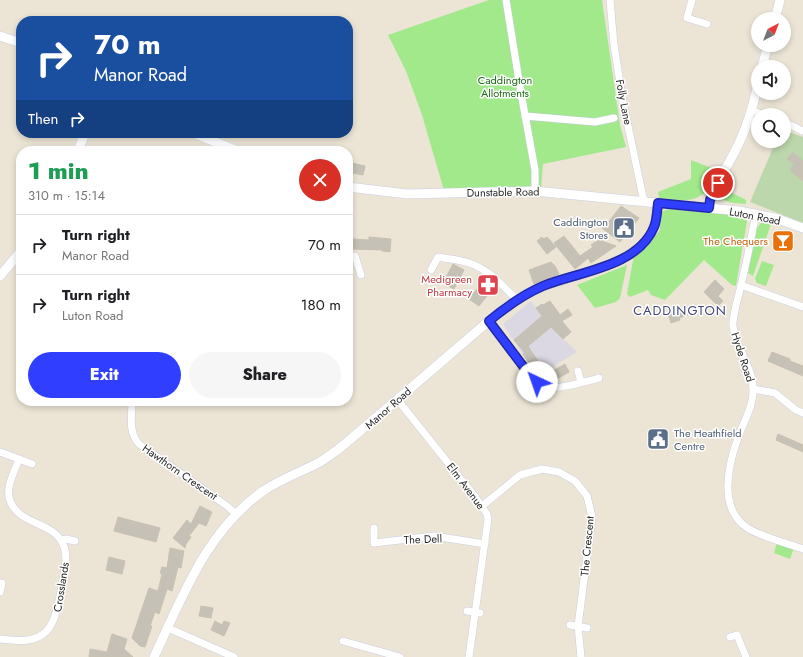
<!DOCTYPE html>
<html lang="en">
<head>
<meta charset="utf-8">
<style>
	:root { --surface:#fff; --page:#f6f6f6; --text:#202124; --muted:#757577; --line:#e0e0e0; --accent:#303fff }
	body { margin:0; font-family:Jost,sans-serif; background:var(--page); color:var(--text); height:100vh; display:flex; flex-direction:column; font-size:15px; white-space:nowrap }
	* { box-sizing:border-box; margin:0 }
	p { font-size:13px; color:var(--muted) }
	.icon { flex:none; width:22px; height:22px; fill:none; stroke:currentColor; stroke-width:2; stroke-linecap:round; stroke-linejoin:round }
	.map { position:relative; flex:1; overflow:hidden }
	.side { position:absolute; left:16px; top:146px; width:337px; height:260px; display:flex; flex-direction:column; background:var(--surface); border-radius:16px; box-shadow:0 2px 6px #0003 }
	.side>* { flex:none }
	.guide { position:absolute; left:16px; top:16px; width:337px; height:122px; border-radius:16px; box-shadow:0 2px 6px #0003; background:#1a4fa0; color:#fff; overflow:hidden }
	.needle { width:26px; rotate:42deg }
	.controls { position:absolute; left:751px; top:12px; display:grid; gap:8px }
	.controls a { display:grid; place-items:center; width:40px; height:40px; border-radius:50%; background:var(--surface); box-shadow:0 2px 6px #0003; font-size:20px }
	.pin { position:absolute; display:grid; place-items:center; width:34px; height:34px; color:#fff; margin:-17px; border:2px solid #fff; border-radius:50%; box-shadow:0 1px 4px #0007 }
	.me { position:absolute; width:44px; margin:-22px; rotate:318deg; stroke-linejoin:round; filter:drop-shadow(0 0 3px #0008) }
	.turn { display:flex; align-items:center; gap:14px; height:84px; padding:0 12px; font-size:18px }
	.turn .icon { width:52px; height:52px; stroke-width:2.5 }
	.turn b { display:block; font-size:28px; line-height:34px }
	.then { display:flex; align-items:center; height:38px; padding:0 12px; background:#0003; gap:8px; font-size:15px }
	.round { display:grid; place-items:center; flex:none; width:42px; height:42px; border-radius:21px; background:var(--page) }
	.headline { display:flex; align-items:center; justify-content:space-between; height:68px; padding:0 12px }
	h1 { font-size:24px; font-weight:800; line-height:30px; color:#1e9e55 }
	.action { display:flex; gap:8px; margin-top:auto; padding:8px 12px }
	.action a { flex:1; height:46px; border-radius:24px; background:var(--accent); color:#fff; font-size:16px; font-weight:800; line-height:46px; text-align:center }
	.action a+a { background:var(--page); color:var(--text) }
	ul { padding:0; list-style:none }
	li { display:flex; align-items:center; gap:12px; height:60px; padding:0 12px; border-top:1px solid var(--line) }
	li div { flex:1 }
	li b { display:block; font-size:15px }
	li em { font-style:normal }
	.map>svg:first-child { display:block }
	.industrial { fill:#dcd8e3 }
	.green { fill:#a1e98b }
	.cemetery { fill:#bcd7ab }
	.building { fill:#c6c1b6; stroke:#c7c1b0 }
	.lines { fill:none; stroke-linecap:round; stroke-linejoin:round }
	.minor-casing { stroke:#cbcde2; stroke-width:8 }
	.tertiary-casing { stroke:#cbcde2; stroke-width:10 }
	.minor { stroke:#fff; stroke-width:7 }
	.tertiary { stroke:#fff; stroke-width:9 }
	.route-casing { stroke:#1f29a6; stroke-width:10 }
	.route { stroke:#303fff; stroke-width:7 }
	.labels { text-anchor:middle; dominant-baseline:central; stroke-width:3; stroke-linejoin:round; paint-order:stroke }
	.park-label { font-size:11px; fill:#1a6911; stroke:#fff }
	.street-label { font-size:11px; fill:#272727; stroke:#fff }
	.service-label { font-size:11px; fill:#4e5e75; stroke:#fff; text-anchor:end }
	.food-label { font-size:11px; fill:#c56008; stroke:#fff; text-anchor:end }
	.health-label { font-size:11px; fill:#be3a42; stroke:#fff; text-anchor:end }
	.quarter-label { font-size:13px; letter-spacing:1px; fill:#43477b; stroke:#fff }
</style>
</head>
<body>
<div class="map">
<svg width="803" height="657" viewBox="0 0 803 657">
	<rect width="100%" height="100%" fill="#ece5d6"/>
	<!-- industrial -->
	<polygon class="industrial" points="531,301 542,317 577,352 539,375 530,366 503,324"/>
	<!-- green -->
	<g class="green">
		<polygon points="489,0 602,0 620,125 626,147 543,164 541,188 445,194 422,115 406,71 388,35"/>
		<path d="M691,160l28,11c-5,8 -11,21 -19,25 -11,7 -28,3 -41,2l-1,-6 33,-13z"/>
		<path d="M722,186l2,3 22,11v4c-11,-1 -24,0 -27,-12z"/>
		<polygon points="668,209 739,215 747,221 736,286 732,285 704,260 665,300 651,295 648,290 630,297 627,294 634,255 642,245 647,247 660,230 660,213"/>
		<polygon points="764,222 771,224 753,276 748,273 757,228 761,223"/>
		<polygon points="762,261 774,265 766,286 757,283 755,279"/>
		<polygon points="627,265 620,298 616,302 595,308 577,285"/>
		<polygon points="777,542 794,548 790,559 774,553"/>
	</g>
	<!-- cemetery -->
	<polygon class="cemetery" points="784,130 803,137 803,223 750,202 776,141 784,141"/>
	<!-- building -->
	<g class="building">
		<polygon points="793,152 803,161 803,181 790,170 794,164 787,159"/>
		<polygon points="348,162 365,166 363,175 348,172"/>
		<polygon points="621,206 639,218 620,242 602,228 606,223 607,224"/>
		<polygon points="564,236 580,256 593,247 591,245 599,240 616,246 591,263 588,258 575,269 554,243"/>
		<polygon points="369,237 391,239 390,252 382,251 382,250 353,249 353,239 369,240"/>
		<polygon points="542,237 544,239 547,237 556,247 547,254 537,241"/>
		<polygon points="551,262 555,266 559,274 534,284 529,270"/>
		<polygon points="453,264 464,270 454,289 443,283"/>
		<polygon points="483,277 495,286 479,306 469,299 480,285 478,283"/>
		<polygon points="715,280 724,289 718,296 723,301 718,306 704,292"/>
		<polygon points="550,301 560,315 568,309 572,315 562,321 571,332 563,339 551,327 528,346 545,372 540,376 531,366 523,354 525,353 514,340 542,316 536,308 542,304 543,305"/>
		<polygon points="686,307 688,315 679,318 680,320 671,323 668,313"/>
		<polygon points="772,352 790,359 790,361 803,366 803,376 768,361"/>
		<polygon points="565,364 569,372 555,380 551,372"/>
		<polygon points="778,434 803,445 803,452 776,440"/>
		<polygon points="200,506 212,512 206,526 199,523 189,536 191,537 186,544 185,548 173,538 187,520 191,524"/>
		<polygon points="118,517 160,528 156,542 114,531"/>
		<polygon points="170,548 184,551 181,568 178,567 172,591 167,589 159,614 155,612 150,626 152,626 145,647 140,646 132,638 149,588 158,591 162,574 160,573 162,567 167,568"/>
		<polygon points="109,557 125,561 122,574 106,570"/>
		<polygon points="201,606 213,608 211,618 199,616"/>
		<polygon points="215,621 222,625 224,621 230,623 224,636 211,630"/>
		<polygon points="112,634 127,639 124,649 133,657 89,657 90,649 107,652"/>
	</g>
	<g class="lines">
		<!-- minor casing -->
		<g class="minor-casing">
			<g id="minor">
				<polyline points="506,0 521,93 535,170 535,191"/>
				<polyline points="610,0 614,45 623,102 644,202"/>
				<polyline points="692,0 687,18 707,24"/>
				<polyline points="752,111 766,115"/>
				<polyline points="525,116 595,122 614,118"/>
				<polyline points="784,122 803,131"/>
				<path d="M756,214c-5,23 -9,47 -15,71 -2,10 -9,32 -8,41 3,23 20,41 20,63 1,16 -9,32 -14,46 -11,29 -22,75 10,94 16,9 37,14 54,20"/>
				<polyline points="348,256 355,256 361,275"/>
				<path d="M431,270l7,-13c11,2 24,3 34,7 18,7 31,22 44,35"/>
				<polyline points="741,285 803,307"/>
				<path d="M489,321c12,15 41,62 59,66 9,3 40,-6 51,-9"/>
				<polyline points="578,371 581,382"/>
				<polyline points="753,389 775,393 796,410 803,413"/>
				<polyline points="397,399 476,498 487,514 488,519 469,657"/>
				<path d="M132,401c0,15 -4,31 7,43l88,62 9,8"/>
				<path d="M0,452l19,7c-5,14 -15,30 -8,44 10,22 42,19 52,41 6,13 1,28 -1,42 -8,43 -13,60 -62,53"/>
				<polyline points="19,459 32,464"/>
				<polyline points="482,506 520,475 542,469 559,472 575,481 587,496 592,517 578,626 581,657"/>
				<polyline points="374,528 374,543 434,536 485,544"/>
				<polyline points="61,540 66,539 75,541"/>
				<polyline points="0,583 2,583 0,592"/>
				<polyline points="467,611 480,613"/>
				<polyline points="570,625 587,628"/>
				<polyline points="168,628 234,657"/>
				<polyline points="730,637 737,635 746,657"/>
				<polyline points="343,641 400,657"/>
			</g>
		</g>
		<!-- tertiary casing -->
		<g class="tertiary-casing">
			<g id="tertiary">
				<polyline points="775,19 780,0"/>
				<polyline points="0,36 21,43"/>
				<polyline points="762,67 768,45"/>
				<polyline points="194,133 237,151"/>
				<polyline points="78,151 85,133"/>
				<polyline points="348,187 407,194 535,191 739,211 775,218 803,228"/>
				<path d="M709,208c4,-22 18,-40 27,-59 11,-21 17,-42 22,-65"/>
				<polyline points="0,276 21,251"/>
				<path d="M154,657c29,-61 52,-125 109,-166 18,-12 38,-19 57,-29 7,-4 13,-9 20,-14 38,-32 77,-65 115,-98 23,-19 45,-41 71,-56 36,-21 111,-23 128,-67 3,-7 3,-16 4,-24"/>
			</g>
		</g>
		<!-- minor -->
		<use href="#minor" class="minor"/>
		<!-- tertiary -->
		<use href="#tertiary" class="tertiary"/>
	</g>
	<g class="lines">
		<!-- route casing -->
		<g class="route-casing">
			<path id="route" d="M537,382l-8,-8 -40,-53c17,-14 33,-26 54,-35 34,-14 95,-19 111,-59 3,-7 3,-16 4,-24l51,5 1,-8 8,-17"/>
		</g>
		<!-- route -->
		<use href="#route" class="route"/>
	</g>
	<!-- icons -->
	<defs>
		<g id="civic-square" transform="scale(1.15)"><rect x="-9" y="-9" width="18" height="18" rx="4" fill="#5c6f8a" stroke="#fff"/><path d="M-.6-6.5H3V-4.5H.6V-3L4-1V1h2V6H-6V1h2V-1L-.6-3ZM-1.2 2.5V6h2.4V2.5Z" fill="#fff"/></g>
		<g id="bar-square" transform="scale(1.15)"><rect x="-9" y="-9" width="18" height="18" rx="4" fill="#e8710a" stroke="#fff"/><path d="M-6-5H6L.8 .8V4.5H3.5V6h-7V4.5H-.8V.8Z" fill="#fff"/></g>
		<g id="pharmacy-square" transform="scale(1.15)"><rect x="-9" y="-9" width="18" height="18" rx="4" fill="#e0444e" stroke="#fff"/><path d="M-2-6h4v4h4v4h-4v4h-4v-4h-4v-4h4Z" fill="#fff"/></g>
	</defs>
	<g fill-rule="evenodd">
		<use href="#civic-square" x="624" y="228"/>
		<use href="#bar-square" x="783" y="241"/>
		<use href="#pharmacy-square" x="488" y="285"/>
		<use href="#civic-square" x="658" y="439"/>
	</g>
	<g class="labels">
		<!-- park labels -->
		<g class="park-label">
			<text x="505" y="80">Caddington<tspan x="505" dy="13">Allotments</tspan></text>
		</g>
		<!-- street labels -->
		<g class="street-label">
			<text transform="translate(624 102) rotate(79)">Folly Lane</text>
			<text transform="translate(503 192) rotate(-1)">Dunstable Road</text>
			<text transform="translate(755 216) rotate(11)">Luton Road</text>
			<text transform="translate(743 357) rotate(72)">Hyde Road</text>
			<text transform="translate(388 408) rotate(-41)">Manor Road</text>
			<text transform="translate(180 472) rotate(35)">Hawthorn Crescent</text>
			<text transform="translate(466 486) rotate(53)">Elm Avenue</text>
			<text transform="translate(423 539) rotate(-2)">The Dell</text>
			<text transform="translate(587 546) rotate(-85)">The Crescent</text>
			<text transform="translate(61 587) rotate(-81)">Crosslands</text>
		</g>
		<!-- service labels -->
		<g class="service-label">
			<text x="608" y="222">Caddington<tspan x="608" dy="13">Stores</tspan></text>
			<text x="674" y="433" text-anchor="start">The Heathfield<tspan x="674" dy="13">Centre</tspan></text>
		</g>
		<!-- food labels -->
		<g class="food-label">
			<text x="768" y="241">The Chequers</text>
		</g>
		<!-- health labels -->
		<g class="health-label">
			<text x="472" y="279">Medigreen<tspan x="472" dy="13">Pharmacy</tspan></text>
		</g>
		<!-- quarter labels -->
		<g class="quarter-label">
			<text x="680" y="310">CADDINGTON</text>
		</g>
	</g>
</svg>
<div class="controls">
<a><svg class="needle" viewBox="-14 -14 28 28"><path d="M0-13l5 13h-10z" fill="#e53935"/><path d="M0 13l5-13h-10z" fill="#757577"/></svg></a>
<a><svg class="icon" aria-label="sound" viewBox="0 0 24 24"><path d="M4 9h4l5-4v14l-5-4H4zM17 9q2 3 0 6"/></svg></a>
<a><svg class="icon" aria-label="search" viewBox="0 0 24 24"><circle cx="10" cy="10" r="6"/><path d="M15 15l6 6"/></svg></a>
</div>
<div class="pin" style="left:718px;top:183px;background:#d93025"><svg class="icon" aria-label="arrive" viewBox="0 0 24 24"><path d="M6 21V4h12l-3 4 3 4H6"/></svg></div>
<svg class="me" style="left:537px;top:382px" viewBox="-20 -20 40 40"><circle r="19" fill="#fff"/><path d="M0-13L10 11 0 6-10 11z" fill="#303fff"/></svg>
<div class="guide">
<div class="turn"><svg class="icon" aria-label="right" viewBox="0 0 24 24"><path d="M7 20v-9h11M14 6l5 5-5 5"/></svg><div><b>70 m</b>Manor Road</div></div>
<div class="then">Then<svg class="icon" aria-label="right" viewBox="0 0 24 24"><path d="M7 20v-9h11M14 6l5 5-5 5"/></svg></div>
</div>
<section class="side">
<div class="headline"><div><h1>1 min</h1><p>310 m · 15:14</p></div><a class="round" style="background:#d93025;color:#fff"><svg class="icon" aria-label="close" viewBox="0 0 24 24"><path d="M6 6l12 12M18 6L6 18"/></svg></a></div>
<ul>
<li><svg class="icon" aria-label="right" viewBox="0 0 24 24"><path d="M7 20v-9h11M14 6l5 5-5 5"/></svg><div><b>Turn right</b><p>Manor Road</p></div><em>70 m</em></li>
<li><svg class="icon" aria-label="right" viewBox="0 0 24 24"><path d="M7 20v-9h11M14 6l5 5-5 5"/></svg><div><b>Turn right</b><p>Luton Road</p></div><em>180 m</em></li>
</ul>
<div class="action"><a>Exit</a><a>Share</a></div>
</section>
</div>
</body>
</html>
